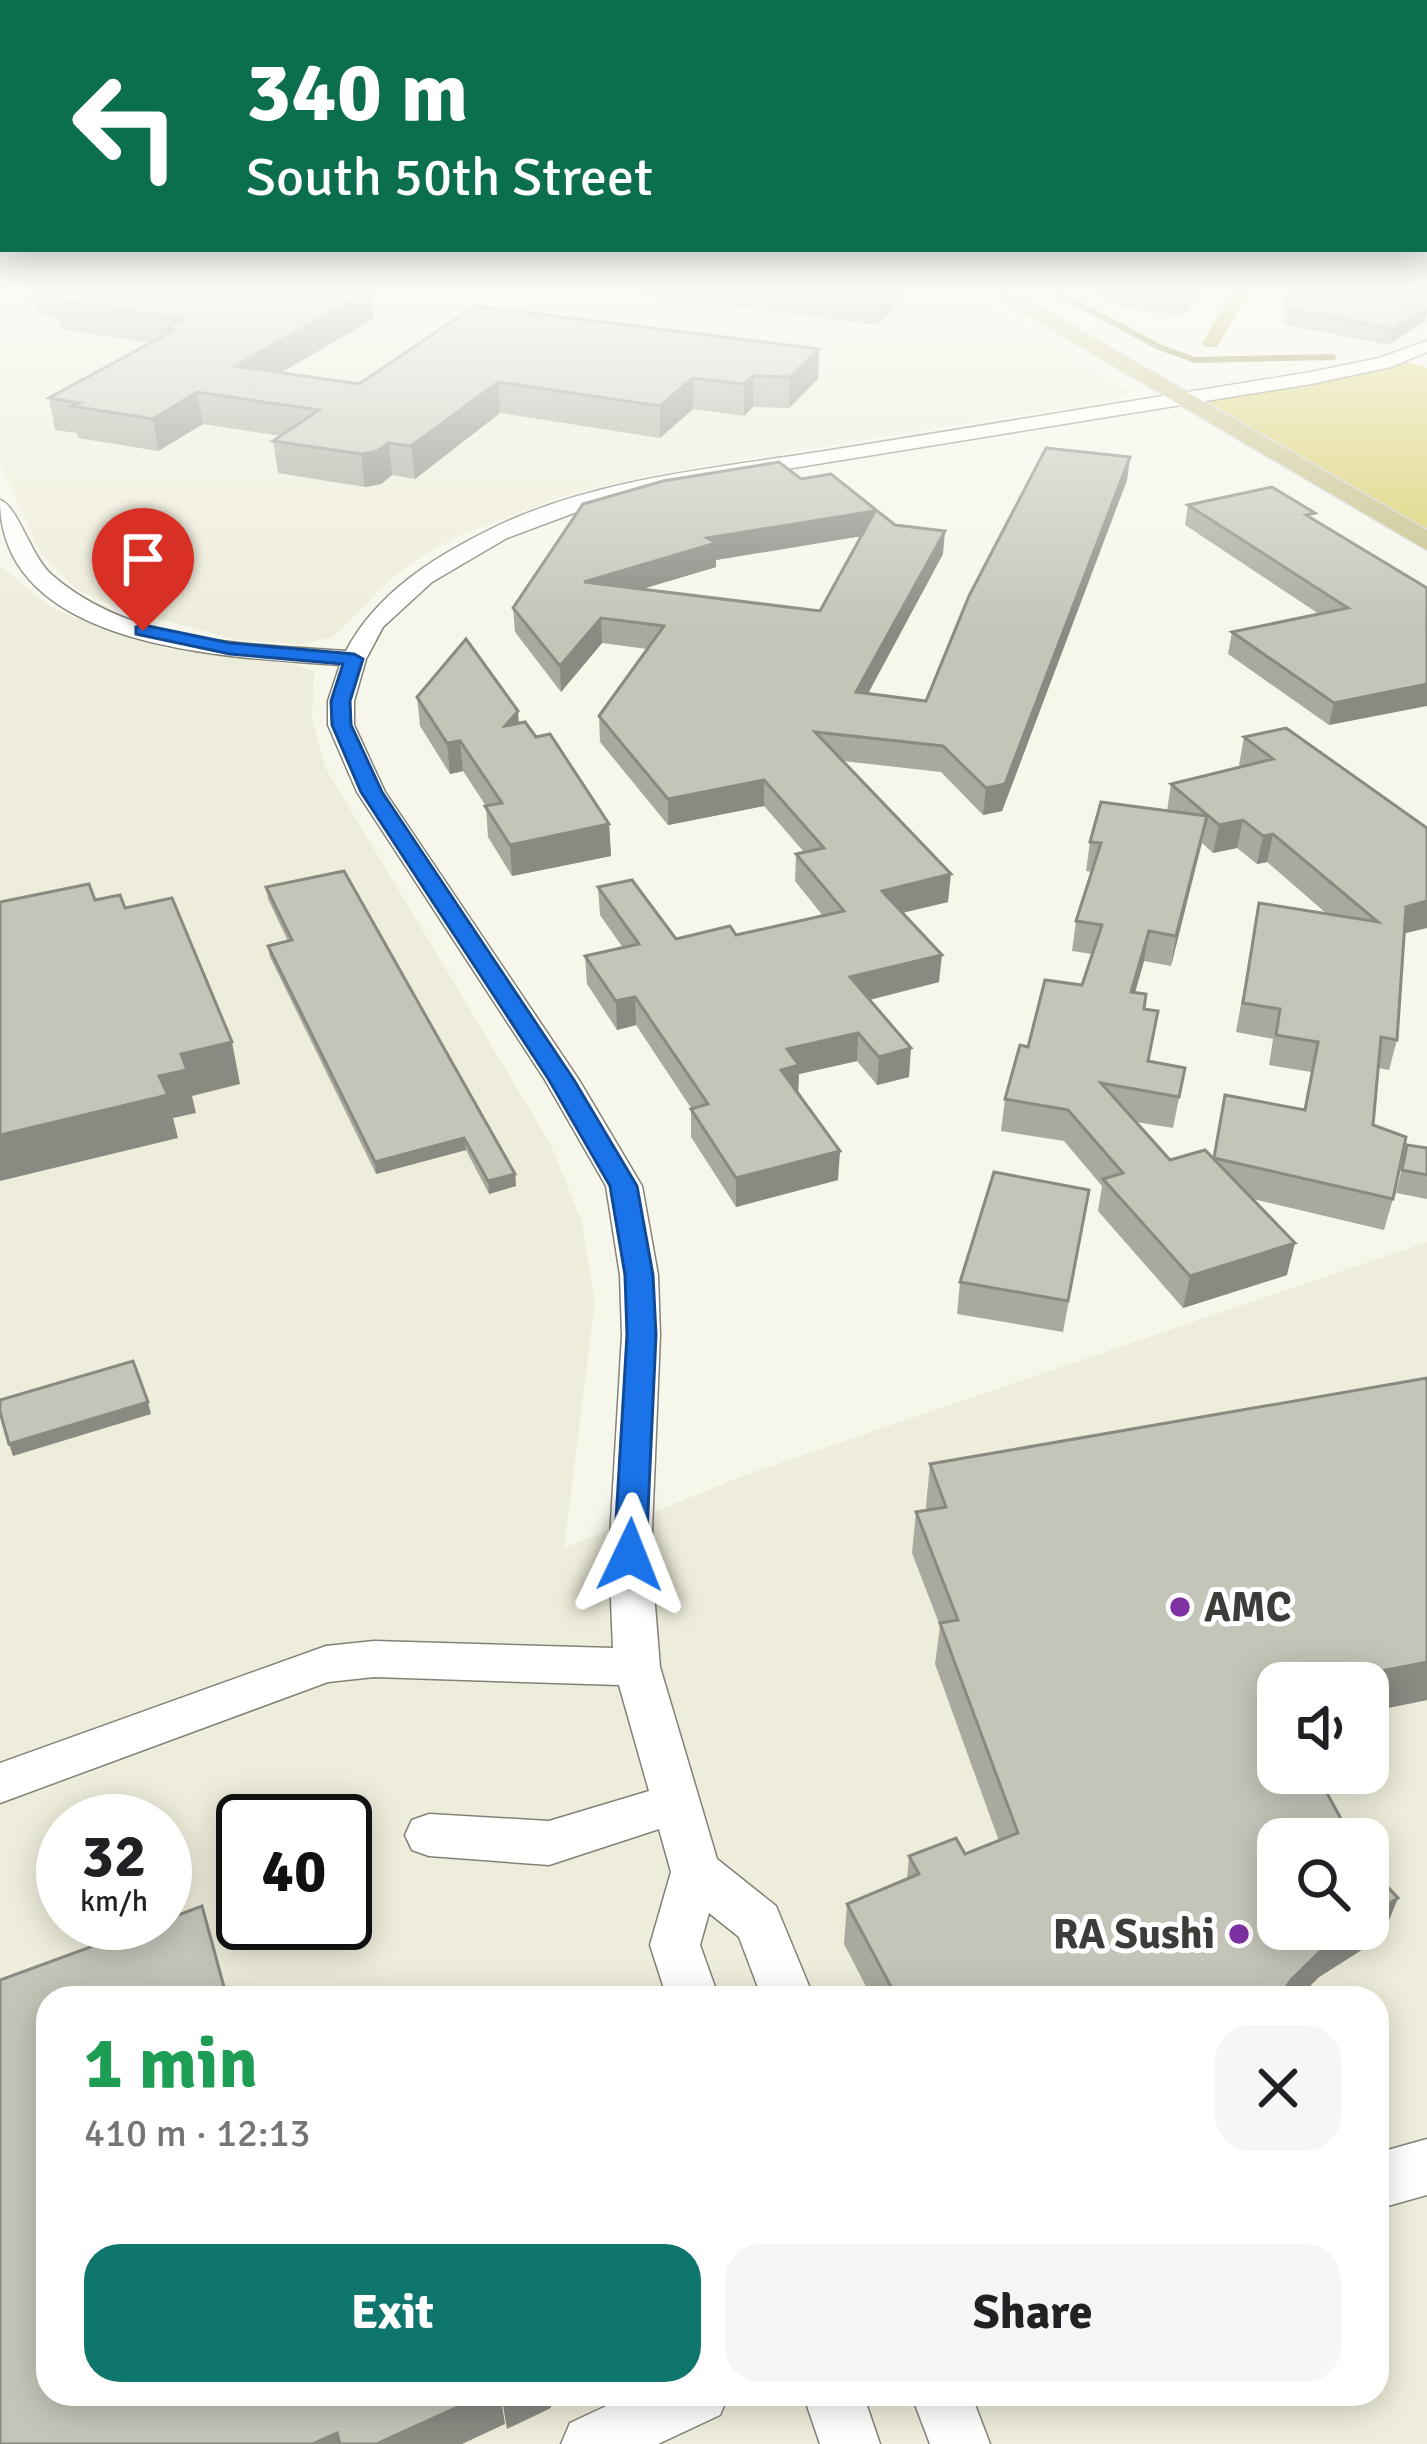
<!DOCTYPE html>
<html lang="en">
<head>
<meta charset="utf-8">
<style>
	:root { --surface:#fff; --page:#f6f6f6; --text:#202124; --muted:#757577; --accent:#0f766e }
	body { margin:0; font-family:Signika,sans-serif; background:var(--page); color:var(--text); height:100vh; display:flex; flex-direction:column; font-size:45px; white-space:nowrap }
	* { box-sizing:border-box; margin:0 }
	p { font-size:39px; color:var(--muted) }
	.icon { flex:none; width:66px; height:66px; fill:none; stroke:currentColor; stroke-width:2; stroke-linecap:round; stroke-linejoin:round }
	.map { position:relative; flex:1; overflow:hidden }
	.drawer { position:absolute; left:36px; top:1986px; width:1353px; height:420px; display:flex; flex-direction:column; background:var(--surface); border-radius:36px; box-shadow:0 6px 30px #0003 }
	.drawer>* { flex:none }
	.banner { position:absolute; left:0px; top:0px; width:1428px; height:252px; box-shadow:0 6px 30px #0003; background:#0b6e4f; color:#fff; overflow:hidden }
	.buttons { position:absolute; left:1257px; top:1662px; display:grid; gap:24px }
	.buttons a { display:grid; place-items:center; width:132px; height:132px; border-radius:24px; background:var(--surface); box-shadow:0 6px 30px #0003; font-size:60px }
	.speed { position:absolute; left:36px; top:1794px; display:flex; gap:24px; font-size:60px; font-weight:700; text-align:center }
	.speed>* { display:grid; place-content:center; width:156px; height:156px; border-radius:50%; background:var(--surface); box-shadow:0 6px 30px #0003; line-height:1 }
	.speed small { font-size:30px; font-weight:400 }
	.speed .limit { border:6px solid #111; border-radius:18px; background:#fff; color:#111 }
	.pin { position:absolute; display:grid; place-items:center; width:102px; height:102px; color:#fff; margin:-123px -51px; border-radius:50% 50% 50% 0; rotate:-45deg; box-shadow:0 0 12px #0007 }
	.pin .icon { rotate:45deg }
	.me { position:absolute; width:132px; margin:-66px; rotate:2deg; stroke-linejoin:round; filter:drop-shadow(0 0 9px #0008) }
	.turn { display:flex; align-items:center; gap:42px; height:252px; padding:0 48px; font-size:54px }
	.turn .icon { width:156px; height:156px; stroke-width:2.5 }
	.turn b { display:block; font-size:84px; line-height:102px }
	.round { display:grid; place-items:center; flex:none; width:126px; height:126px; border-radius:36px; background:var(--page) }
	.headline { display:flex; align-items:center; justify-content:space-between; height:204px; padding:0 48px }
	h1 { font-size:72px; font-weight:700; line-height:90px; color:#1e9e55 }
	.button { display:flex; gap:24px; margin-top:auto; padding:24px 48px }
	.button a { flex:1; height:138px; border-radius:36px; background:var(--accent); color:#fff; font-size:48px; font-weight:700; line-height:138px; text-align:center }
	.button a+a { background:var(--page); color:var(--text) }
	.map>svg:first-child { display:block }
	.built { fill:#eeecda; fill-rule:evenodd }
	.green { fill:#d8cd66 }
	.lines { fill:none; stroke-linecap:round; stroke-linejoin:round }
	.stream { stroke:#867d30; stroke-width:6 }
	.canal { fill:#a5992d; fill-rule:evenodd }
	.minor-casing { stroke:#838278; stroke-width:3 }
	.major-casing { stroke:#d4d4d3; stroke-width:3 }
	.minor { fill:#fff; fill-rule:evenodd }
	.major { fill:#c5be85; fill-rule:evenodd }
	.wall { fill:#a9a99f; fill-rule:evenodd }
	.shaded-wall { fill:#8a8982 }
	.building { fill:#c5c4b9; stroke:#8a8982; stroke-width:3; fill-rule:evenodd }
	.route { fill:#1a73e8; stroke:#114b97; stroke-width:3 }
	.poi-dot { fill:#7e32a3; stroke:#fff; stroke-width:4.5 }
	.labels { text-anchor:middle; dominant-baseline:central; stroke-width:10; stroke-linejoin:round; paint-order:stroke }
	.near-poi-label { font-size:42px; font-weight:bold; fill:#3c3c38; stroke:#fff; text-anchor:start }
</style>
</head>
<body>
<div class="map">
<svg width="1427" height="2444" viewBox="0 0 1427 2444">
	<rect width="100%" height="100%" fill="#f7f6eb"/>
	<!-- built -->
	<g class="built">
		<polygon points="0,288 963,288 1130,391 1119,399 650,475 564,496 453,538 415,561 390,579 333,637 302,644 238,640 116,607 76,589 39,551 0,462"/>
		<path d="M0,566l52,42 49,20 64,20 129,16 20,8 -2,47 14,50 224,374 32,80 13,79 -31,246 184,-74 679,-232v1202h-1427zM1278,1683h90v90h-90zM63,1821h102v102h-102zM243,1821h102v102h-102zM1278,1839h90v90h-90zM48,1998h1329v396h-1329z"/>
	</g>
	<!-- green -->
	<polygon class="green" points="1399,359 1427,368 1427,542 1180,398"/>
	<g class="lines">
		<!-- stream -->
		<polyline class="stream" points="1049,288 1159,347 1195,360 1333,357"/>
		<!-- canal -->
		<polygon class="canal" points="1235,288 1252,288 1217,347 1205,347 1202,343"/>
		<!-- minor casing -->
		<g class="minor-casing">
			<g id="minor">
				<path d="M1427,341v11l-36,15 -80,17 -598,97 -123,26 -83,31 -75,44 -49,45 -17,32 -12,42v24l31,67 194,288 63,106 16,89 2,60 -9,220 9,112 57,192 59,47 38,92h-52l-23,-61 -30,-24 -9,32 19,53h-52l-17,-53 21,-73 -12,-43 -110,36 -120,-9 -17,-6 -7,-15 7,-15 17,-6 120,7 100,-30 -30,-106 -245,-8 -46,5 -328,121v-40l326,-117 48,-5 239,7 -4,-93 13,-220 -2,-60 -14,-89 -61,-106 -188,-288 -29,-67v-24l12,-36c-109,-8 -340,-14 -340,-165 18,6 31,57 52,75 79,69 194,69 294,76 30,-57 86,-93 143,-121 101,-51 226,-62 336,-79 162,-26 324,-53 486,-79l68,-14z"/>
				<polygon points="1427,2139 1427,2195 1377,2209 1377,2153"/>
				<polygon points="632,2394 729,2394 720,2415 658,2444 561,2444 570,2423"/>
				<polygon points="803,2394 863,2394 880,2444 820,2444"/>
				<polygon points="911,2394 971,2394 990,2444 930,2444"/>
			</g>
		</g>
		<!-- major casing -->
		<g class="major-casing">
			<polygon id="major" points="981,288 1007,288 1427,530 1427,550"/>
		</g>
		<!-- minor -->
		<use href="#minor" class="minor"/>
		<!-- major -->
		<use href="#major" class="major"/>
	</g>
	<!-- wall -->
	<g class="wall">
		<polygon points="28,288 358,288 371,290 374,319 281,372 359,384 819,349 818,379 789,408 753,407 744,416 693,409 660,438 500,413 415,479 392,475 381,484 365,487 278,473 273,441 281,436 203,424 158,451 78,438 77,433 55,430 49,398 150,343 61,329 59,318 37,315 34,303 31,302"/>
		<polygon points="591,288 903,288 902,301 877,325"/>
		<polygon points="1087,288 1202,288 1188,311 1180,315 1126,309"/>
		<polygon points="1290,288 1427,288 1427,302 1389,304 1427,306 1427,314 1425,321 1389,345 1282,324"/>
		<path d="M1130,457l-3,23 -125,331 -19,4 -42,-43 -98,-11 105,141 -46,11 37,69 -69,18 39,77 -32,8 -20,-24 -58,13 -1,20 40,86 -102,27 -45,-70v-29l-55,-83 -19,5 -30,-46 -2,-28 38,-8 -23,-33 -2,-28 78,52 60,-4 87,-19 -28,-35 1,-27 8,-2 -40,-46 -96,19 -68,-83 -1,-26 48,-67 -45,-6 -41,49 -46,-60 -2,-24 288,-129 94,46 48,29 -75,140 58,7zM861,536l-41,75 -178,-22 74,-22v-7z"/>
		<polygon points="1188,505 1314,520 1427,588 1329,725 1228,654 1232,632 1319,614 1185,525"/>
		<polygon points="417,697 518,711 518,723 536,737 609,824 611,856 512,876 488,837 486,806 463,771 450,774 420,726"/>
		<path d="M1286,728l118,206 -7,106 -8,30 -11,-2 -5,57 20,74 -9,31 -131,-31 34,76 -104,33 -85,-97 4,-25 -38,-45 -63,-10 4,-32 23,-52 54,-62 10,-31 -20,-3 4,-30 16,-49 -6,-1 4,-29 77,-31 4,-27 71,-17 -3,-2 5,-28zM1202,843l11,10 24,-5 20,16 10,-2 60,52 -68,-11 -23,129 37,7 -4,26 42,7 -7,37 -91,49 -43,2 -34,-38 37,6 12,-60 -36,-7 -5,-52 -9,-16 9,-32 27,5z"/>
		<polygon points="266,887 515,1174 516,1186 489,1194 466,1150 376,1174 270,957 268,946 288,941 268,899"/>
		<polygon points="1407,1145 1427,1148 1427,1199 1396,1193"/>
		<polygon points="1084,1221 1063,1332 957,1314 960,1282"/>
		<polygon points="1427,1378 1427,1700 1368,1712 1278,1683 1278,1839 1398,1898 1382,1937 1319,1977 1298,1998 872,1998 844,1944 847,1904 907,1879 909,1856 965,1854 999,1841 935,1664 940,1626 912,1553 916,1512 927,1510 926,1506 930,1464"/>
	</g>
	<!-- shaded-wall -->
	<g class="shaded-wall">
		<polygon points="885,288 903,288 902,301 877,325 878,295"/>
		<polygon points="1195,288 1202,288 1188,311 1180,315 1182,300"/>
		<polygon points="371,290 374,319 239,397 235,366"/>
		<polygon points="1427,307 1425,321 1389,345 1393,329"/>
		<polygon points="819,349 818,379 789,408 790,377"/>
		<polygon points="753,376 753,407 744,416 744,384"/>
		<polygon points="693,378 693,409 660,438 660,406"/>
		<polygon points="498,382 500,413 415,479 411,446"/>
		<polygon points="197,392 203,424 158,451 153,419"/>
		<polygon points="389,443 392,475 381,484 365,487 361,454"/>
		<polygon points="1130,457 1127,480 1002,811 983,815 986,788"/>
		<polygon points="875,511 874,534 716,560 716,567 585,606 584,582 707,538"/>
		<polygon points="945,531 943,554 855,717 856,692"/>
		<polygon points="601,618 602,643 561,692 560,666"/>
		<polygon points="1427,684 1427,706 1329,725 1334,703"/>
		<polygon points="518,711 520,741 505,726"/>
		<polygon points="460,741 463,771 450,774 447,743"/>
		<polygon points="764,780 764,806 668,825 668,799"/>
		<polygon points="1207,816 1201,845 1171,966 1176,936"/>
		<polygon points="1243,820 1237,848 1213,853 1219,825"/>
		<polygon points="609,824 611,856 512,876 510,845"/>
		<polygon points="1273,834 1267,862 1257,864 1263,836"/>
		<polygon points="951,874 948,902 880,918 882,891"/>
		<polygon points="1427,901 1427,928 1398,935 1406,907"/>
		<polygon points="1149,931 1144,961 1126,1023 1131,992"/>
		<polygon points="942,955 939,982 848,1005 850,977"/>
		<polygon points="635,997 636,1025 617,1030 616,1001"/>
		<polygon points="858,1033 857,1061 799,1074 798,1094 781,1070 787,1049"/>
		<polygon points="232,1042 240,1084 192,1096 196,1113 173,1118 178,1138 0,1181 0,1135 159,1076 181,1054"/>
		<polygon points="911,1048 909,1077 877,1085 879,1057"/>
		<polygon points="464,1138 466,1150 376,1174 375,1162"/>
		<polygon points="840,1151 838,1180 736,1207 736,1178"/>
		<polygon points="515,1174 516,1186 489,1194 488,1181"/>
		<polygon points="1295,1243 1287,1275 1183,1308 1190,1276"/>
		<polygon points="148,1402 151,1414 13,1456 9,1444"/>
		<polygon points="1427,1662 1427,1700 1368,1712 1368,1683 1321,1683"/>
		<polygon points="1398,1898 1382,1937 1319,1977 1298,1998 1279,1998 1291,1980 1334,1938 1348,1929 1368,1929 1368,1917"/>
		<polygon points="486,2394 500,2394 505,2424 462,2444 376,2444"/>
		<polygon points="501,2394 549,2394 551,2408 507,2429"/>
		<polygon points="337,2433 341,2444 312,2444"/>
	</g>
	<!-- building -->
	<g class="building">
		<polygon points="49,288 358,288 371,290 235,366 359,384 475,306 819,349 790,377 753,376 744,384 693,378 660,406 498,382 411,446 389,443 377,451 361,454 273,441 319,410 197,392 153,419 72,406 79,403 49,398 174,330 165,329 183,319 55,300 72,292"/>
		<polygon points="827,288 885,288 878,295"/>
		<polygon points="1117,288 1195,288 1191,295 1182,300 1128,294"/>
		<polygon points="1290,288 1394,288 1382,289 1378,296 1389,304 1427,307 1393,329 1285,308"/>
		<path d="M1046,448l84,9 -125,327 -19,4 -43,-42 -128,-14 136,142 -69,17 60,64 -92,22 61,71 -32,9 -21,-24 -71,16 12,16 -18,5 59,81 -104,27 -45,-69 17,-5 -73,-107 -19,4 -31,-45 54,-12 -41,-57 34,-7 44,59 54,-13 6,9 108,-24 -48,-57 28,-6 -60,-68 -96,19 -69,-83 65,-90 -63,-8 -41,48 -47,-58 70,-104 80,-23 116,-19 22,17 30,-5 64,51 50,6 -89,161 70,9 43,-105zM875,511l-55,100 -236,-29 132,-39 -9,-5z"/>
		<polygon points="1272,487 1315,513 1306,515 1427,588 1427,684 1334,703 1232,632 1348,608 1188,505"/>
		<polygon points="466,639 518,711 505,726 525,722 536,737 550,734 609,824 510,845 485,806 502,803 460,741 447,743 417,697"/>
		<polygon points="1286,728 1427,828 1427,901 1406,907 1397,1040 1381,1037 1373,1125 1406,1137 1393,1199 1214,1158 1225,1095 1305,1110 1318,1042 1276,1035 1280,1009 1243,1003 1259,903 1378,922 1273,834 1263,836 1243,820 1219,825 1171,784 1273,759 1244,737"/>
		<polygon points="1101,802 1207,816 1176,936 1149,931 1131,992 1146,994 1144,1009 1158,1011 1148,1061 1185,1068 1179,1097 1101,1083 1170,1160 1205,1150 1295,1243 1190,1276 1103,1179 1123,1173 1068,1110 1005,1099 1020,1045 1028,1047 1045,980 1082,985 1102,925 1076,921 1101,843 1090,842"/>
		<polygon points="344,871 515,1174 488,1181 464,1138 375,1162 268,946 292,940 266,887"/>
		<polygon points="89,884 95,900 120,895 125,908 172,898 232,1042 181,1054 187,1070 159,1076 168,1095 0,1135 0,902"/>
		<polygon points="1407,1145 1427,1148 1427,1175 1402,1170"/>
		<polygon points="994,1172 1089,1190 1068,1301 960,1282"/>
		<polygon points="133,1361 148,1402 9,1444 0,1412 0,1400"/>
		<polygon points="1427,1378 1427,1662 1321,1683 1278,1683 1278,1692 1273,1693 1278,1701 1278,1773 1316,1773 1352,1839 1278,1839 1278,1929 1348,1929 1334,1938 1291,1980 1279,1998 897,1998 847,1904 919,1874 909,1856 956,1838 965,1854 1018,1833 940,1623 958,1620 916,1512 946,1507 930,1464"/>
		<polygon points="1368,1866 1398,1898 1368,1917"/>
		<polygon points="202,1906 227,1998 48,1998 48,2394 486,2394 376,2444 340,2444 337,2433 312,2444 0,2444 0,1980 156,1923 165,1923 165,1920"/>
	</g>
	<!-- sky -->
	<linearGradient id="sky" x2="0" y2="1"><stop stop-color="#8da99d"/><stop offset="0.46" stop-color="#fbfbf6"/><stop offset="1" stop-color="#fbfbf6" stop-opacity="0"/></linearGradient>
	<rect width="1427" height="631" fill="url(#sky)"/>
	<!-- route -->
	<polygon class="route" points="143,625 230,643 354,654 363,659 350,701 351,725 382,792 574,1080 637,1186 653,1275 656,1335 646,1555 641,1564 630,1567 619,1564 614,1555 627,1335 625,1275 610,1186 549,1080 361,792 332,725 331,701 343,664 230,654 136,634 136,627"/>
	<!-- markers -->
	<g class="poi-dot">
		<circle cx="1180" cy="1607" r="12"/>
		<circle cx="1239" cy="1934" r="12"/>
	</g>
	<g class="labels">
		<!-- near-poi labels -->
		<g class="near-poi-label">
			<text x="1204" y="1607">AMC</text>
			<text x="1215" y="1934" text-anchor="end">RA Sushi</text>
		</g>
	</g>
</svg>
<div class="buttons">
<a><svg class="icon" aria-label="sound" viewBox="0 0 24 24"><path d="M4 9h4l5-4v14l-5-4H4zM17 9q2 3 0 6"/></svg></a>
<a><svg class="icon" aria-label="search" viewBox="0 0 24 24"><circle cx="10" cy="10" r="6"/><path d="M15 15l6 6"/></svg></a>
</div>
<div class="speed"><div>32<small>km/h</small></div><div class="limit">40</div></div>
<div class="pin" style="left:143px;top:631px;background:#d93025"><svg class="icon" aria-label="arrive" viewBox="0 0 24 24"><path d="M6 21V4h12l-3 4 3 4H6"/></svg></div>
<svg class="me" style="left:630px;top:1555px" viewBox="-20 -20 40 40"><path d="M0-17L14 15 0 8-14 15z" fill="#1a73e8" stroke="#fff" stroke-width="4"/></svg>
<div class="banner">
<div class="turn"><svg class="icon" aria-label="left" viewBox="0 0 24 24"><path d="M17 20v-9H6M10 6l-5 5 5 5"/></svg><div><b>340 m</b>South 50th Street</div></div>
</div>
<section class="drawer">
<div class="headline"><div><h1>1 min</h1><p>410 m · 12:13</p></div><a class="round"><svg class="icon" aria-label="close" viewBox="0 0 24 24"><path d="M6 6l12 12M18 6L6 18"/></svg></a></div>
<div class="button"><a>Exit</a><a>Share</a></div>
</section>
</div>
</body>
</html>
